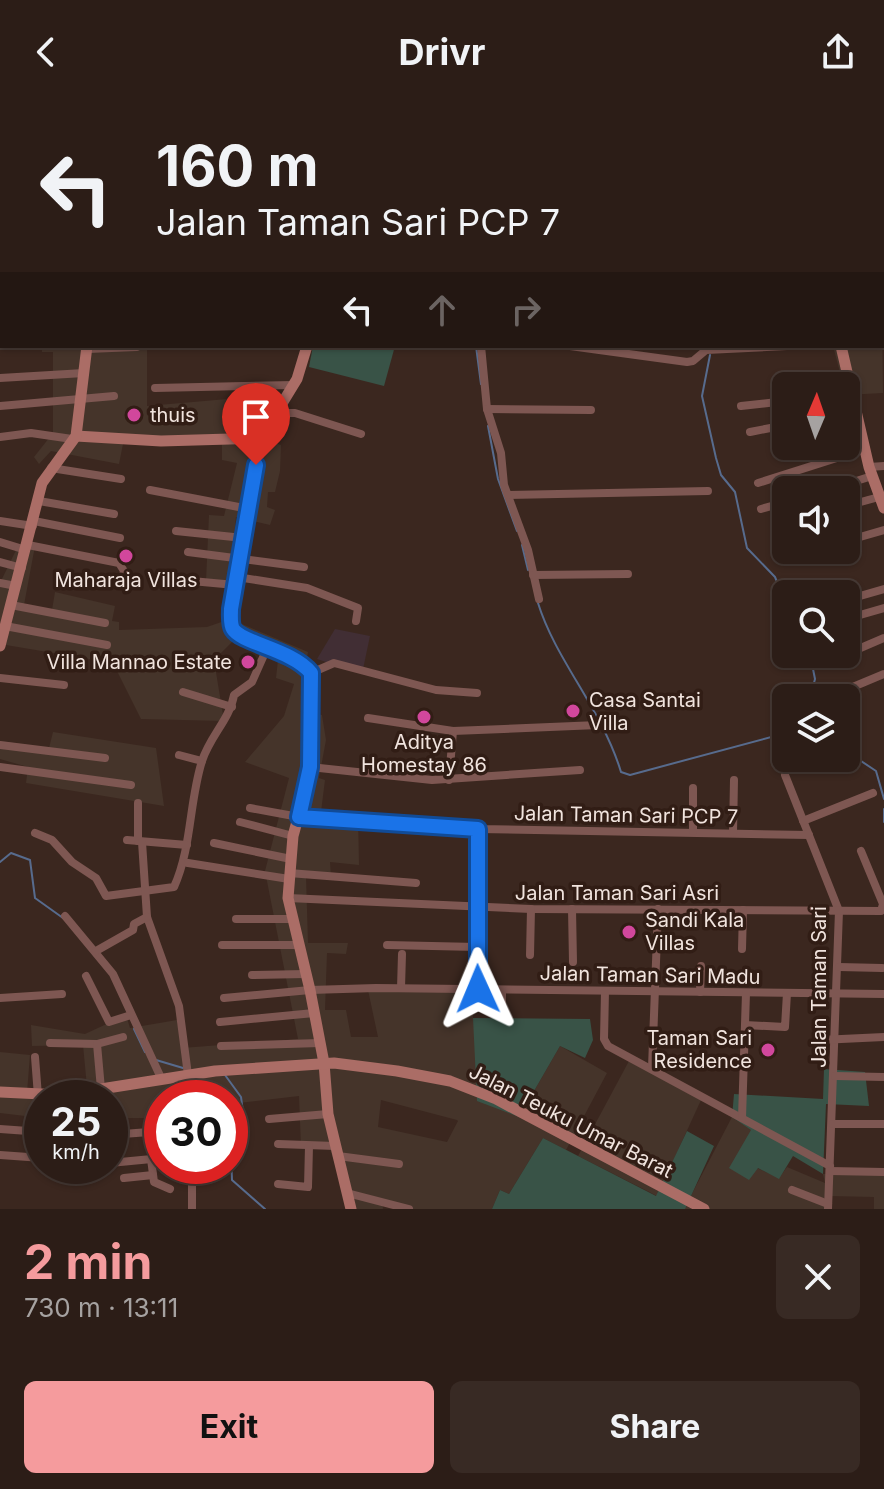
<!DOCTYPE html>
<html lang="en">
<head>
<meta charset="utf-8">
<style>
	:root { --surface:#2c1d17; --page:#382a24; --text:#f1f3f6; --muted:#a6a2a1; --line:#483b36; --accent:#f59b9d }
	body { margin:0; font-family:Inter,sans-serif; background:var(--page); color:var(--text); height:100vh; display:flex; flex-direction:column; font-size:30px; white-space:nowrap }
	* { box-sizing:border-box; margin:0 }
	p { font-size:26px; color:var(--muted) }
	.icon { flex:none; width:44px; height:44px; fill:none; stroke:currentColor; stroke-width:2; stroke-linecap:round; stroke-linejoin:round }
	.map { position:relative; height:1105px; overflow:hidden }
	.sheet { display:flex; flex-direction:column; background:var(--surface); flex:1 }
	.sheet>* { flex:none }
	.banner { position:absolute; left:0px; top:0px; width:884px; height:244px; box-shadow:0 2px 6px #0004,0 0 0 2px var(--line); background:#2c1d17; color:var(--text); overflow:hidden }
	.needle { width:52px; rotate:2deg }
	.buttons { position:absolute; left:772px; top:268px; display:grid; gap:16px }
	.buttons a { display:grid; place-items:center; width:88px; height:88px; border-radius:12px; background:var(--surface); box-shadow:0 2px 6px #0004,0 0 0 2px var(--line); font-size:40px }
	.speed { position:absolute; left:24px; top:976px; display:flex; gap:16px; font-size:40px; font-weight:700; text-align:center }
	.speed>* { display:grid; place-content:center; width:104px; height:104px; border-radius:50%; background:var(--surface); box-shadow:0 2px 6px #0004,0 0 0 2px var(--line); line-height:1 }
	.speed small { font-size:20px; font-weight:400 }
	.speed .limit { border:12px solid #d22; background:#fff; color:#111 }
	.pin { position:absolute; display:grid; place-items:center; width:68px; height:68px; color:#fff; margin:-82px -34px; border-radius:50% 50% 50% 0; rotate:-45deg; box-shadow:0 0 8px #0007 }
	.pin .icon { rotate:45deg }
	.me { position:absolute; width:88px; margin:-44px; rotate:359deg; stroke-linejoin:round; filter:drop-shadow(0 0 6px #0008) }
	.turn { display:flex; align-items:center; gap:28px; height:168px; padding:0 24px; font-size:36px }
	.turn .icon { width:104px; height:104px; stroke-width:2.5 }
	.turn b { display:block; font-size:56px; line-height:68px }
	.lanes { display:flex; align-items:center; height:76px; padding:0 24px; background:#0003; justify-content:center; gap:40px; direction:ltr }
	.lanes .off { opacity:.35 }
	.round { display:grid; place-items:center; flex:none; width:84px; height:84px; border-radius:12px; background:var(--page) }
	.summary { display:flex; align-items:center; justify-content:space-between; height:136px; padding:0 24px }
	h1 { font-size:48px; font-weight:700; line-height:60px; color:var(--accent) }
	.button { display:flex; gap:16px; margin-top:auto; padding:16px 24px }
	.button a { flex:1; height:92px; border-radius:12px; background:var(--accent); color:#111; font-size:32px; font-weight:700; line-height:92px; text-align:center }
	.button a+a { background:var(--page); color:var(--text) }
	header { display:flex; justify-content:space-between; align-items:center; height:104px; padding:0 24px; background:var(--surface); font-size:36px; font-weight:700 }
	.map>svg:first-child { display:block }
	.commercial { fill:#45342a; fill-rule:evenodd }
	.education { fill:#412e34 }
	.green { fill:#395347 }
	.lines { fill:none; stroke-linecap:round; stroke-linejoin:round }
	.stream { stroke:#576b8d; stroke-width:2 }
	.street { stroke:#7e5752; stroke-width:8 }
	.secondary { stroke:#ab6d66; stroke-width:11 }
	.route-casing { stroke:#114b97; stroke-width:20 }
	.route { stroke:#1a73e8; stroke-width:14 }
	.hotel-dot { fill:#d1479c; stroke:#311d15; stroke-width:3 }
	.labels { text-anchor:middle; dominant-baseline:central; stroke-width:7; stroke-linejoin:round; paint-order:stroke }
	.poi-label { font-size:20px; fill:#f1e4de; stroke:#311d15; text-anchor:start }
	.street-label { font-size:20px; fill:#f1e4de; stroke:#311d15 }
</style>
</head>
<body>
<header><svg class="icon" aria-label="back" viewBox="0 0 24 24"><path d="M15 5l-7 7 7 7"/></svg>Drivr<svg class="icon" aria-label="share" viewBox="0 0 24 24"><path d="M12 15V3M7 8l5-5 5 5M5 13v7h14v-7"/></svg></header>
<div class="map">
<svg width="884" height="1105" viewBox="0 0 884 1105">
	<rect width="100%" height="100%" fill="#3b271f"/>
	<!-- commercial -->
	<g class="commercial">
		<polygon points="882,206 883,289 846,291 833,242 882,242"/>
		<polygon points="42,242 147,246 147,302 284,290 259,334 281,341 280,367 275,388 268,388 267,403 275,406 270,421 236,413 230,479 206,477 209,411 224,412 237,359 222,356 222,335 124,335 119,360 51,347 39,360 34,353 53,329 53,248 42,248"/>
		<path d="M19,440l16,2 -11,59 28,5 3,-18 60,14 -3,15 7,1v8l88,-3 23,-8 78,33 -5,30 1,29 18,4 4,25 -7,38 6,2 -4,32 37,2 1,51 -29,-3 1,15 -25,-1 2,67h40l-2,11 -19,-1 -2,57h21l5,27h27l-10,-47 105,-1v29l46,99 41,-71 47,27 -41,77 -23,-12 -34,56 -9,-4 -8,19h-84l-26,-8 1,8h-34l-20,-63 -28,1 -2,-51 -69,8v-6h-68v17l-16,3h-36v-20h-68v20l-42,-5v-61l30,3 -3,38 60,-6 -4,-42 -51,1 -1,-21 54,9 41,-19 4,13 47,-8 5,28 116,-9 -33,-168 24,-93 -44,-16 39,-46 10,-32 -18,-6 2,-18 -44,-20 -20,20 10,61 -83,-2 -28,-56 -113,-19v-61zM381,996l76,20 1,1 -11,21 -69,-15z"/>
		<polygon points="53,628 156,644 164,702 26,679 28,663 0,655 0,637 49,644"/>
		<polygon points="629,957 701,996 657,1092 578,1052"/>
		<polygon points="732,1013 752,1026 749,1075 757,1064 779,1074 787,1063 825,1079 823,1070 884,1070 884,1105 874,1105 874,1093 829,1092 826,1105 684,1105"/>
	</g>
	<!-- education -->
	<polygon class="education" points="335,525 370,532 362,570 317,555"/>
	<!-- green -->
	<g class="green">
		<polygon points="313,242 395,242 384,282 309,263"/>
		<polygon points="473,914 590,915 593,936 585,954 560,942 519,1013 477,997"/>
		<polygon points="824,965 865,968 869,1002 826,1000 823,1070 793,1052 779,1075 758,1064 749,1076 729,1064 751,1026 732,1013 734,990 823,995"/>
		<polygon points="687,1027 714,1042 685,1105 492,1105 500,1086 509,1090 543,1034 656,1092"/>
	</g>
	<g class="lines">
		<!-- stream -->
		<g class="stream">
			<polyline points="625,0 626,2"/>
			<polyline points="15,2 16,0"/>
			<polyline points="488,2 488,0"/>
			<polyline points="0,52 2,46"/>
			<polyline points="476,242 481,280"/>
			<polyline points="710,251 702,292 716,354 721,371 735,388 747,444 775,473 786,500"/>
			<polyline points="488,322 498,375 517,427"/>
			<polyline points="522,441 528,466"/>
			<path d="M538,499c18,58 64,106 83,169l9,3 156,-42"/>
			<polyline points="810,550 815,575 810,594"/>
			<polyline points="846,647 876,667 884,695"/>
			<polyline points="884,705 884,718"/>
			<polyline points="0,758 11,749 30,756 35,794 63,814"/>
			<polyline points="134,925 145,948"/>
			<polyline points="156,956 183,964"/>
			<polyline points="225,971 241,993 246,1030 231,1049 232,1076 265,1105"/>
		</g>
		<!-- street -->
		<g class="street">
			<polyline points="514,0 519,2"/>
			<polyline points="22,2 23,0"/>
			<polyline points="494,2 494,0"/>
			<polyline points="647,2 653,0"/>
			<polyline points="0,129 2,130"/>
			<polyline points="882,160 884,159"/>
			<polyline points="481,242 487,305 501,349 504,381 528,446 539,495"/>
			<polyline points="570,242 687,258 693,257 706,246 787,242"/>
			<polyline points="87,245 137,243"/>
			<polyline points="0,274 84,269"/>
			<polyline points="155,284 294,281"/>
			<polyline points="0,302 114,292"/>
			<polyline points="741,302 786,297"/>
			<polyline points="487,305 591,306"/>
			<polyline points="276,309 295,309 361,330"/>
			<polyline points="750,328 786,321"/>
			<polyline points="0,333 31,329 72,335"/>
			<polyline points="869,363 884,362"/>
			<polyline points="51,364 121,375"/>
			<polyline points="758,379 865,345"/>
			<polyline points="150,386 249,405"/>
			<polyline points="828,386 872,372"/>
			<polyline points="508,391 708,387"/>
			<polyline points="39,397 114,410"/>
			<polyline points="846,402 879,393"/>
			<polyline points="761,405 786,398"/>
			<polyline points="0,417 33,422"/>
			<polyline points="34,417 120,434"/>
			<polyline points="176,427 243,434"/>
			<polyline points="846,437 884,426"/>
			<polyline points="0,438 26,446"/>
			<polyline points="28,441 119,459 124,467 120,481"/>
			<polyline points="188,448 304,463"/>
			<polyline points="801,450 814,446"/>
			<polyline points="0,458 22,464"/>
			<polyline points="533,471 628,470"/>
			<polyline points="237,473 307,484 358,504 356,517"/>
			<polyline points="170,475 235,481"/>
			<polyline points="0,479 16,482"/>
			<polyline points="846,496 884,485"/>
			<polyline points="11,501 105,519"/>
			<polyline points="846,515 884,504"/>
			<polyline points="5,522 107,541"/>
			<polyline points="821,561 884,534"/>
			<polyline points="311,569 334,559 436,586 477,589"/>
			<polyline points="0,574 64,581"/>
			<polyline points="848,585 884,570"/>
			<polyline points="183,588 232,603"/>
			<polyline points="368,614 453,627 598,621"/>
			<polyline points="0,641 105,654"/>
			<polyline points="179,651 202,657"/>
			<polyline points="0,663 131,681"/>
			<polyline points="310,663 432,676 580,666"/>
			<polyline points="785,671 839,807 828,1105"/>
			<polyline points="449,676 453,627"/>
			<polyline points="250,704 299,713 478,725 809,731"/>
			<polyline points="803,717 873,689"/>
			<polyline points="240,718 293,732"/>
			<polyline points="693,727 693,684"/>
			<path d="M35,729l17,7 20,22 24,16 10,18 68,-9c18,-40 15,-85 28,-126 8,-25 28,-42 32,-66l18,-13 16,-36"/>
			<polyline points="733,729 734,676"/>
			<polyline points="127,736 187,741"/>
			<polyline points="138,737 138,699"/>
			<polyline points="142,738 147,813 179,902 188,971"/>
			<polyline points="214,739 291,755"/>
			<polyline points="188,759 289,775"/>
			<polyline points="289,769 416,779"/>
			<polyline points="288,794 531,805 881,807 883,800 861,747"/>
			<polyline points="572,805 573,858"/>
			<polyline points="65,812 113,870 162,976"/>
			<polyline points="236,815 291,815"/>
			<polyline points="222,841 298,841"/>
			<polyline points="387,841 477,843"/>
			<polyline points="742,845 743,806"/>
			<polyline points="96,847 133,826 134,820 147,813"/>
			<polyline points="530,851 531,805"/>
			<polyline points="839,863 882,864"/>
			<polyline points="252,871 306,870"/>
			<polyline points="86,872 109,918 131,911"/>
			<polyline points="401,884 402,850"/>
			<polyline points="478,885 478,725"/>
			<polyline points="605,887 604,935 608,942 830,1062"/>
			<polyline points="700,888 701,862"/>
			<polyline points="0,894 62,890"/>
			<polyline points="224,894 310,886 376,884 884,890"/>
			<polyline points="502,909 502,886"/>
			<polyline points="220,918 314,909"/>
			<polyline points="745,921 785,923 787,889"/>
			<polyline points="820,936 884,933"/>
			<polyline points="50,939 97,940 123,933"/>
			<polyline points="97,940 101,985"/>
			<polyline points="221,942 320,939"/>
			<polyline points="35,953 38,992"/>
			<polyline points="652,964 658,805"/>
			<polyline points="835,972 884,973"/>
			<polyline points="742,1014 746,889"/>
			<polyline points="269,1015 328,1010"/>
			<polyline points="833,1020 884,1020"/>
			<polyline points="0,1025 42,1028"/>
			<polyline points="110,1031 162,1027"/>
			<polyline points="278,1040 335,1042"/>
			<polyline points="0,1051 42,1054"/>
			<polyline points="338,1052 399,1060"/>
			<polyline points="151,1055 154,1078 170,1085"/>
			<polyline points="110,1059 162,1054"/>
			<polyline points="184,1062 184,1071 192,1070 192,1105"/>
			<polyline points="830,1067 884,1068"/>
			<polyline points="124,1074 153,1071"/>
			<polyline points="278,1080 308,1083 309,1042"/>
			<polyline points="792,1086 828,1100"/>
			<polyline points="347,1089 409,1105"/>
		</g>
		<!-- secondary -->
		<g class="secondary">
			<polyline points="785,0 786,2"/>
			<polyline points="108,2 108,0"/>
			<polyline points="333,2 333,0"/>
			<polyline points="307,242 297,275 261,334 231,505 234,526 298,555 311,569 309,674 293,732 288,794 310,886 324,959 328,1010 351,1105"/>
			<polyline points="841,242 869,363 884,404"/>
			<polyline points="76,332 161,337 261,334"/>
			<polyline points="0,542 42,379 76,332 87,242"/>
			<polyline points="0,988 63,991 215,967 334,959 397,967 450,977 496,995 704,1105"/>
		</g>
	</g>
	<g class="lines">
		<!-- route casing -->
		<g class="route-casing">
			<path id="route" d="M256,361l-25,144c0,6 -1,15 2,20 8,14 60,21 78,44l-1,94 -11,50 179,12v160"/>
		</g>
		<!-- route -->
		<use href="#route" class="route"/>
	</g>
	<!-- markers -->
	<g class="hotel-dot">
		<circle cx="134" cy="311" r="8"/>
		<circle cx="126" cy="452" r="8"/>
		<circle cx="248" cy="558" r="8"/>
		<circle cx="573" cy="607" r="8"/>
		<circle cx="424" cy="613" r="8"/>
		<circle cx="629" cy="828" r="8"/>
		<circle cx="768" cy="946" r="8"/>
	</g>
	<g class="labels">
		<!-- poi labels -->
		<g class="poi-label">
			<text x="150" y="311">thuis</text>
			<text x="126" y="476" text-anchor="middle">Maharaja Villas</text>
			<text x="232" y="558" text-anchor="end">Villa Mannao Estate</text>
			<text x="589" y="596">Casa Santai<tspan x="589" dy="23">Villa</tspan></text>
			<text x="424" y="638" text-anchor="middle">Aditya<tspan x="424" dy="23">Homestay 86</tspan></text>
			<text x="645" y="816">Sandi Kala<tspan x="645" dy="23">Villas</tspan></text>
			<text x="752" y="934" text-anchor="end">Taman Sari<tspan x="752" dy="23">Residence</tspan></text>
		</g>
		<!-- street labels -->
		<g class="street-label">
			<text transform="translate(626 711) rotate(1)">Jalan Taman Sari PCP 7</text>
			<text x="617" y="789">Jalan Taman Sari Asri</text>
			<text transform="translate(650 871) rotate(1)">Jalan Taman Sari Madu</text>
			<text transform="translate(819 883) rotate(-90)">Jalan Taman Sari</text>
			<text transform="translate(571 1017) rotate(27)">Jalan Teuku Umar Barat</text>
		</g>
	</g>
</svg>
<div class="buttons">
<a><svg class="needle" viewBox="-14 -14 28 28"><path d="M0-13l5 13h-10z" fill="#e53935"/><path d="M0 13l5-13h-10z" fill="#a6a2a1"/></svg></a>
<a><svg class="icon" aria-label="sound" viewBox="0 0 24 24"><path d="M4 9h4l5-4v14l-5-4H4zM17 9q2 3 0 6"/></svg></a>
<a><svg class="icon" aria-label="search" viewBox="0 0 24 24"><circle cx="10" cy="10" r="6"/><path d="M15 15l6 6"/></svg></a>
<a><svg class="icon" aria-label="layers" viewBox="0 0 24 24"><path d="M12 4l9 5-9 5-9-5zM3 14l9 5 9-5"/></svg></a>
</div>
<div class="speed"><div>25<small>km/h</small></div><div class="limit">30</div></div>
<div class="pin" style="left:256px;top:361px;background:#d93025"><svg class="icon" aria-label="arrive" viewBox="0 0 24 24"><path d="M6 21V4h12l-3 4 3 4H6"/></svg></div>
<svg class="me" style="left:478px;top:885px" viewBox="-20 -20 40 40"><path d="M0-17L14 15 0 8-14 15z" fill="#1a73e8" stroke="#fff" stroke-width="4"/></svg>
<div class="banner">
<div class="turn"><svg class="icon" aria-label="left" viewBox="0 0 24 24"><path d="M17 20v-9H6M10 6l-5 5 5 5"/></svg><div><b>160 m</b>Jalan Taman Sari PCP 7</div></div>
<div class="lanes"><svg class="icon" aria-label="left" viewBox="0 0 24 24"><path d="M17 20v-9H6M10 6l-5 5 5 5"/></svg><svg class="icon off" aria-label="ahead" viewBox="0 0 24 24"><path d="M12 20V5M6 11l6-6 6 6"/></svg><svg class="icon off" aria-label="right" viewBox="0 0 24 24"><path d="M7 20v-9h11M14 6l5 5-5 5"/></svg></div>
</div>
</div>
<section class="sheet">
<div class="summary"><div><h1>2 min</h1><p>730 m · 13:11</p></div><a class="round"><svg class="icon" aria-label="close" viewBox="0 0 24 24"><path d="M6 6l12 12M18 6L6 18"/></svg></a></div>
<div class="button"><a>Exit</a><a>Share</a></div>
</section>
</body>
</html>
